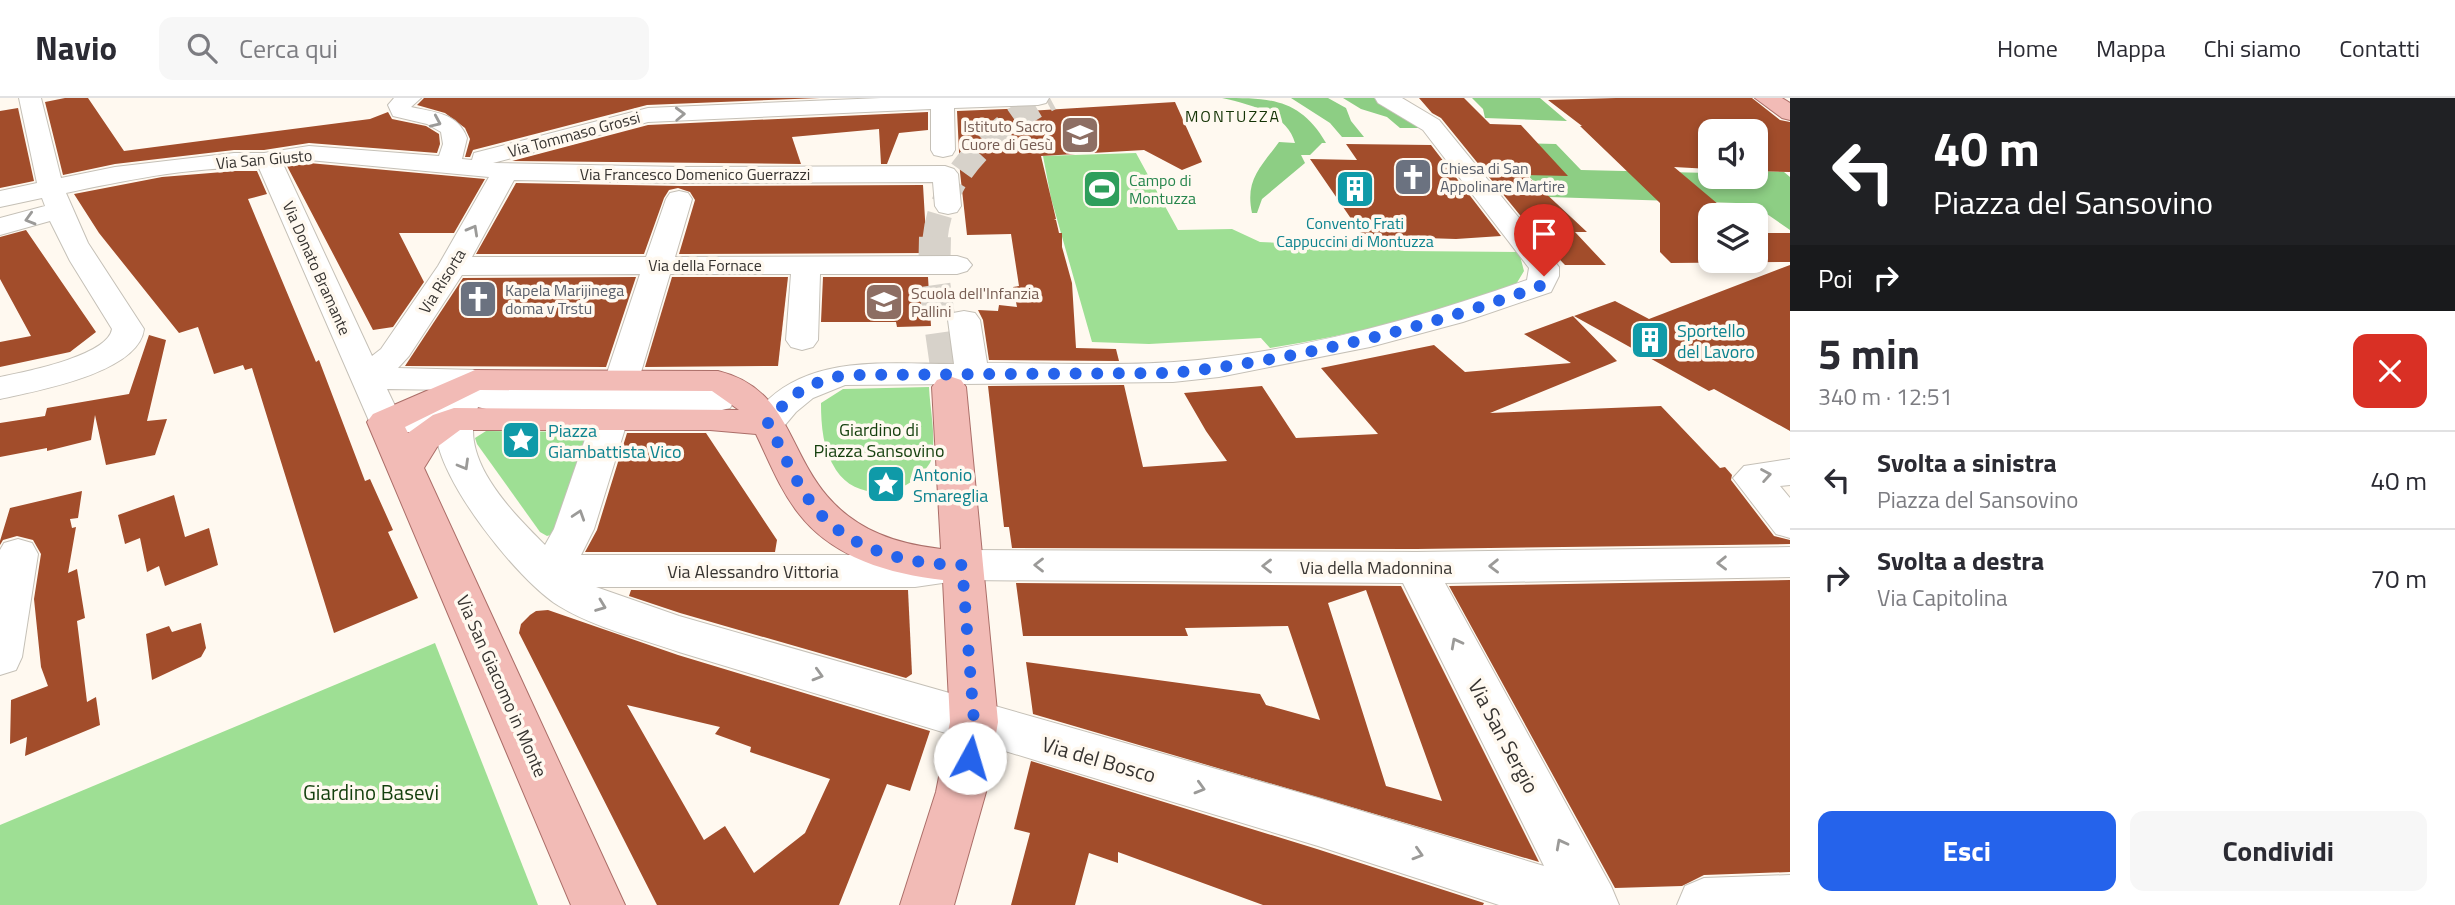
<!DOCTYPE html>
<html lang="it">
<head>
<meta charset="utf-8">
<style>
	:root { --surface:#fff; --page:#f7f7f7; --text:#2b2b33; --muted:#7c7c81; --line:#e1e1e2; --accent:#2563eb }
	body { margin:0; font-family:"Titillium Web",sans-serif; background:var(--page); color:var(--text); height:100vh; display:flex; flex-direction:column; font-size:26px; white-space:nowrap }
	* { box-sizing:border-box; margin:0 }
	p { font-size:23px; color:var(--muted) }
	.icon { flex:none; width:38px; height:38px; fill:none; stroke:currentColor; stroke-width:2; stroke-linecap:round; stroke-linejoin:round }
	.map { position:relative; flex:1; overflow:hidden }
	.drawer { display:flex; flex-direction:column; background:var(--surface); width:665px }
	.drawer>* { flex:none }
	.top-card { background:#202124; color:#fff; overflow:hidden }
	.fabs { position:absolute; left:1698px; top:21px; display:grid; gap:14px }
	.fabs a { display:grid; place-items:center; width:70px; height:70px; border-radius:14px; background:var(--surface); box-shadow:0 4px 10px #0003; font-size:35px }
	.pin { position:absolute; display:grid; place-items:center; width:60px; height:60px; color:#fff; margin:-72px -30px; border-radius:50% 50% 50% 0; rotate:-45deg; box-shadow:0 0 7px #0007 }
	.pin .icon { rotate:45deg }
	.me { position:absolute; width:77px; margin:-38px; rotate:6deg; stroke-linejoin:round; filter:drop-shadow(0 0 5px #0008) }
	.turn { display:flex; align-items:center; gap:24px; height:147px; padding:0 28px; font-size:32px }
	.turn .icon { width:91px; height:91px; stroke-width:2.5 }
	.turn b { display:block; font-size:49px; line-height:60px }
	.then { display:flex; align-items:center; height:66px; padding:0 28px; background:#0003; gap:14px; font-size:26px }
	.round { display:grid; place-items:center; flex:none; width:74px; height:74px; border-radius:14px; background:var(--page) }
	.summary { display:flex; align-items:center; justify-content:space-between; height:119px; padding:0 28px }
	h1 { font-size:42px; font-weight:700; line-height:52px }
	.cta { display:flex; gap:14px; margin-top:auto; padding:14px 28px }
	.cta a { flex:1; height:80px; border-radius:14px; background:var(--accent); color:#fff; font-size:28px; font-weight:700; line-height:80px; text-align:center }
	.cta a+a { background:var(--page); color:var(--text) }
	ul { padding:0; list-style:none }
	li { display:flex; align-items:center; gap:21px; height:98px; padding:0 28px; border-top:2px solid var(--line) }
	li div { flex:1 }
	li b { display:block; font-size:26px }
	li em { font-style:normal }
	header { display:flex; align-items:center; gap:42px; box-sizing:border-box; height:98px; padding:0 35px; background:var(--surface); border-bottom:2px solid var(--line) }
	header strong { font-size:33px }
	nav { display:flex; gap:38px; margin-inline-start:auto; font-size:24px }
	.search { width:490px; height:63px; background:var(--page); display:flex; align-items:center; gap:18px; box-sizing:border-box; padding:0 24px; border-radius:14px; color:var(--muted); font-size:26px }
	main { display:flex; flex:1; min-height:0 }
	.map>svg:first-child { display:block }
	.green { fill:#9edf94 }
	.forest { fill:#8dce84 }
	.building { fill:#a24d2b; fill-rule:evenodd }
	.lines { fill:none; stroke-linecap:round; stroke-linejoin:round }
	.major-tunnel-far1 { stroke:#d7d2ca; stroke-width:25; stroke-dasharray:25 12; stroke-linecap:butt }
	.major-tunnel { stroke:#d7d2ca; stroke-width:32; stroke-dasharray:32 16; stroke-linecap:butt }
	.minor-casing { stroke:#c5c0b7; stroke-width:2 }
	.major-casing { stroke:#ab6e68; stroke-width:2 }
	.minor { fill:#fff; fill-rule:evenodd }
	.major { fill:#f2bbb6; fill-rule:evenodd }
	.oneway { stroke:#9b9a98 }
	.route { stroke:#2563eb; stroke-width:12; stroke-dasharray:0 21.6 }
	.labels { text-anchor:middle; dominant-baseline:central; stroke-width:7; stroke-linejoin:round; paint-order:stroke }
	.far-neighbourhood-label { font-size:16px; letter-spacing:2px; fill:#143305; stroke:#fff9f0 }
	.far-education-label { font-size:16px; fill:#785e54; stroke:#fff9f0; text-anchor:end }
	.far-street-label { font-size:16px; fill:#373431; stroke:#fff9f0 }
	.far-worship-label { font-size:16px; fill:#5b616d; stroke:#fff9f0; text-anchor:start }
	.far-leisure-label { font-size:16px; fill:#27864d; stroke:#fff9f0; text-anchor:start }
	.far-culture-label { font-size:16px; fill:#0d838f; stroke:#fff9f0 }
	.culture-label { font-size:18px; fill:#0d838f; stroke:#fff9f0; text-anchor:start }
	.park-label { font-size:18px; fill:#143f0d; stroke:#fff9f0 }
	.street-label { font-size:18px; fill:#373431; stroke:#fff9f0 }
	.near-street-label { font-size:21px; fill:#373431; stroke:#fff9f0 }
	.near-park-label { font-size:21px; fill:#143f0d; stroke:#fff9f0 }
</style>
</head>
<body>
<header>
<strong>Navio</strong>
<div class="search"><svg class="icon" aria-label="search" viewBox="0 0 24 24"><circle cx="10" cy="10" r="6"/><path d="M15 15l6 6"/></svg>Cerca qui</div>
<nav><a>Home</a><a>Mappa</a><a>Chi siamo</a><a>Contatti</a></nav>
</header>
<main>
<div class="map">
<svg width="1790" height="807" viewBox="0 0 1790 807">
	<rect width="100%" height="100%" fill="#fff9f0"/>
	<!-- green -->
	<g class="green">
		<path d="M1136,55l42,77 54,-1 28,13 129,5 15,4 115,1 5,19 -9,15c-78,28 -163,49 -245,62l-9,-10 -112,6 -57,-2 -41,-144 -8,-42z"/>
		<path d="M929,289c1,22 7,49 3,70 -1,8 -10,16 -16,21 -22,20 -62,20 -80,-8 -13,-20 -15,-44 -15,-67l22,-14z"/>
		<polygon points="486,333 588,334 554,436 547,438 540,434 477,346 475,340"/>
		<polygon points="435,545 538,807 0,807 0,727"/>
	</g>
	<!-- forest -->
	<g class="forest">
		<path d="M1222,0c47,0 78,0 104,45h-4l-12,12h-9l4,8 -43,36 -5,14h-5c-7,-33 8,-45 27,-71l16,1c-8,-30 -47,-39 -73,-45z"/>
		<polygon points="1291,0 1328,0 1346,10 1351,23 1364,39 1342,39 1330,25"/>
		<polygon points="1343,0 1374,0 1425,30 1400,30 1387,19 1361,11"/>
		<polygon points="1472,0 1540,0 1567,23 1485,20 1483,11"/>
		<polygon points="1506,45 1556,46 1581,72 1710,75 1710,79 1755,79 1755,73 1784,74 1790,79 1790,132 1764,114 1736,105 1549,99 1515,64"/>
	</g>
	<!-- building -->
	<g class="building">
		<polygon points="65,0 88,0 124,53 370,21 388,14 392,21 426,28 439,36 440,46 437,55 309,45 264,52 234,52 115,66 63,77 45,4"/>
		<polygon points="424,0 820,0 647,7 473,52 470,59 465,59 470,41 465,30 445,15 417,7"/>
		<polygon points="1419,0 1464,0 1490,26 1521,27 1568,78 1526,77 1587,134 1575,134 1606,167 1565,167 1537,138 1441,20 1432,15"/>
		<polygon points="1616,0 1752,0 1780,22 1790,24 1790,74 1755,73 1755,33 1710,33 1710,71 1674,69 1731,117 1710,117 1710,163 1755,163 1755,135 1790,135 1790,164 1671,165 1660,154 1660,105 1580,28 1582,28 1548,2"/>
		<polygon points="1175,4 1202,64 1182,72 1144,52 1041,58 1056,121 1054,122 1056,122 1059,135 1062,135 1062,149 1072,185 1076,250 1116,251 1119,263 989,262 983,222 978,212 998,213 999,207 1017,209 1013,189 1019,188 1011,136 967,137 960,74 957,13 1028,10 1028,13"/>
		<polygon points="18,10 34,83 0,90 0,13"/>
		<polygon points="928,14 928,32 899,35 887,66 881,66 879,31 792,39 801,66 512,63 648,27"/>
		<polygon points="1346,46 1431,47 1501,138 1456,141 1363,138 1310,61 1357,62"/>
		<polygon points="309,65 485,81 454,135 399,135 424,184 393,229 373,232 287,68"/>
		<polygon points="235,73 257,73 267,96 248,101 316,264 319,262 365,383 370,381 393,432 388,434 418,500 334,535 252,270 245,272 243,267 214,276 198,229 179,235 99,135 74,96 162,79"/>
		<polygon points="516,85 680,88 923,87 927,155 679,156 695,102 690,94 678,90 669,92 664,100 644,156 476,156"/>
		<polygon points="26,132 96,234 70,254 0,269 0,244 31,238 0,181 0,139"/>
		<polygon points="1790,167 1790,333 1714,291 1709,293 1574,218 1615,203 1649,221"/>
		<polygon points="636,179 606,269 405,268 463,180"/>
		<polygon points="672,179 788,179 778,268 645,269"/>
		<polygon points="823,179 928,179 931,228 897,229 896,224 821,224"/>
		<polygon points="1573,218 1617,263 1490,315 1661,308 1720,370 1725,369 1732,377 1731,382 1774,438 1790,442 1790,446 1416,451 1012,450 1009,429 1004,429 988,288 1124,287 1143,369 1227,363 1206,333 1184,295 1262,288 1296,340 1378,336 1321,270 1434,247 1465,274 1571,265 1524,236"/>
		<polygon points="149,237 166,242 147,323 167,321 155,357 106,367 95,317 91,342 47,353 47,350 0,359 0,325 45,318 47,310 129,296"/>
		<polygon points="627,335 706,335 777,442 775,454 585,454 597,432"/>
		<polygon points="82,393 78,420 70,421 72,430 76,429 68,475 77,471 85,520 77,523 87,604 96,599 100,627 25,658 27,639 10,646 11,602 48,588 41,569 34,501 41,456 33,442 17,438 3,442 0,447 0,443 10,410"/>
		<polygon points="174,397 185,439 209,430 218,467 165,488 159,468 147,474 140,440 125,446 118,417"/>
		<polygon points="1790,482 1790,774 1704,777 1682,788 1615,790 1449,488"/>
		<path d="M1016,485l385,3 138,276 -506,-148 -7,-52 234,32 6,11 54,15 -32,-94 -103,2 3,8h-165zM1366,492l76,211 -56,-15 -58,-183z"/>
		<polygon points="631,492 908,492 912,576 906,580 680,515 629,498"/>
		<path d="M548,512l130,45 252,76 -20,60 -23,-7 -48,121h-182l-138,-272 2,-9 9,-9 6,-4zM627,607l93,22 -5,7 36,13 -1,5 80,27 -25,54 -51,40 -29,-47 -21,14z"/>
		<polygon points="201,525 206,550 201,559 152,582 146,536 169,528 172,534"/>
		<polygon points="1031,663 1317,751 1484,805 1483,807 1263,807 1118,754 1118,765 1089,755 1075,807 1011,807 1030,735 1014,731"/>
	</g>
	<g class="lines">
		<!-- major-tunnel-far1 -->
		<path class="major-tunnel-far1" d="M935,141c6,-65 60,-112 115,-141"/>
		<!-- major-tunnel -->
		<polyline class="major-tunnel" points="935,139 934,184 949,289"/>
		<!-- minor casing -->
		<g class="minor-casing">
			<g id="minor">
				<path d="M19,0h22l20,80 54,-11 119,-14h30l45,-7 130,10 4,-12 -2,-12 -14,-8 -34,-8 -5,-11 6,-7h27l-10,9c23,5 47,6 56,31l-5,21 10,1 2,-7 174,-45 233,-10h168l-3,5 -8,2 -84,3 1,42 -3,5 -9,2 -9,-2 -3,-5v-41l-283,13 -155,41 187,4 265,-1 9,3 4,5 3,32 -4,6 -9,2 -9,-2 -4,-6 -2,-24 -253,1 -166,-3 -42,77h174l20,-58 4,-6 9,-2 9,2 4,6 -17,58 282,-1 10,3 5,6 -5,6 -10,3h-137l-2,66 -5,7 -11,3 -11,-3 -5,-7 5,-66h-121l-31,105 -5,7 -9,3h93l12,3 5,8 -5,8 -12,3 -97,-1 7,9 -34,110 -13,26h334l48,-5 453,2 374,-5v30l-345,6 166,303 8,19h-120l-181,-59 -639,-194c-40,-14 -84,-24 -120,-46 -40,-24 -122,-127 -123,-175l-51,2 -12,-3 -114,-262c-64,-2 -131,12 -193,25l22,50 56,86c-5,44 -108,62 -144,70v-22c24,-5 108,-21 112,-48l-42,-68 -20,-40 -50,14v-17l45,-12 -3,-8 -42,9v-16l37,-8zM309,62l180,17 -51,89 -57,83 -9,7 -89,-192zM640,176l-35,105 5,7 9,3h-132l5,-9 -5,-7 -12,-3 -77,-2 11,-12 53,-81zM387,291l65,1 -10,18 -45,2zM478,309l12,3h110l-8,9 -38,110 -9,16c-33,-33 -89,-88 -67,-138zM963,482l440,3 141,283 -226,-68 -639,-182 -83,-29h319z"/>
				<path d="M1375,0h27l37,22 120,147v9l-8,16 -88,30 -93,25 -151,30 -46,5 -328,3 -32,13 -17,14 -16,19 -13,3 -13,-3 -5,-8c45,-71 132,-59 205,-59l-6,-44 5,-7 11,-2 11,2 5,7 7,43c62,0 125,3 187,-1 121,-9 240,-42 353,-82l2,-12 -106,-138 -45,-27z"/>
				<polygon points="1790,361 1790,387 1780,388 1790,400 1790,440 1776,436 1733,380 1744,368"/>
				<polygon points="18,441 32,445 38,456 22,559 16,572 0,577 0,452 4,445"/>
				<polygon points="1790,777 1790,807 1677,807 1685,788 1704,780"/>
			</g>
		</g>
		<!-- major casing -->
		<g class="major-casing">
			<g id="major">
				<polygon points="1755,0 1782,0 1790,5 1790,22 1782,20"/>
				<path d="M475,272l243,1c70,17 69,78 109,125 30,35 70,48 114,53l-9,-162 5,-7 12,-4 12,4 5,7 32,335 -12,70 -32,113h-54l36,-113 14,-70 -7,-142c-53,-6 -110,-22 -144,-66 -19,-24 -30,-53 -43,-80l-46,-4h-250l-23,17 -13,21 201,437h-54l-204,-483 6,-8zM480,292l232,1 27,19 -285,-2 -21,7 -25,18 -3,-6z"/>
			</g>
		</g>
		<!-- minor -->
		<use href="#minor" class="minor"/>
		<!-- major -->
		<use href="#major" class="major"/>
	</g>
	<!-- one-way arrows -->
	<defs><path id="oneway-chevron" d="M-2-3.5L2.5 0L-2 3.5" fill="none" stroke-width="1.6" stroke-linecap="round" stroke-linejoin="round" transform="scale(1.75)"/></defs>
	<g class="oneway">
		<use href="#oneway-chevron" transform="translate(680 16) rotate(-2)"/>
		<use href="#oneway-chevron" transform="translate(436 24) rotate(24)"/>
		<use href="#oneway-chevron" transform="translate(30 121) rotate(164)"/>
		<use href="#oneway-chevron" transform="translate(473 132) rotate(-61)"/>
		<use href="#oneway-chevron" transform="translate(464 367) rotate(60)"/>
		<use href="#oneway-chevron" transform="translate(1766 377) rotate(-10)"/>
		<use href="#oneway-chevron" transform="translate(579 417) rotate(-72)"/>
		<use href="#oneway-chevron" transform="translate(1722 465) rotate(179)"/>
		<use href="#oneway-chevron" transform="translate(1039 467) rotate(-180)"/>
		<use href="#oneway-chevron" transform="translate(1267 468) rotate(-180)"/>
		<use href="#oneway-chevron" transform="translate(1494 468) rotate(179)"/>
		<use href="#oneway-chevron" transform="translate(601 508) rotate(21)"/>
		<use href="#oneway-chevron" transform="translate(1456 545) rotate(-118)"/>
		<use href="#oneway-chevron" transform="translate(818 577) rotate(16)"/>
		<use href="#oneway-chevron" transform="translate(1200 690) rotate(16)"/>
		<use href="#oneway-chevron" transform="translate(1561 746) rotate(-118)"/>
		<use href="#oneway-chevron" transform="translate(1418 756) rotate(17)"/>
	</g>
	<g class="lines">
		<!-- route -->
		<path class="route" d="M970,660l4,-36 -12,-157c-53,0 -116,-15 -150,-61 -18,-24 -30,-54 -44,-81 23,-30 40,-40 77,-48l328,-2c122,-13 252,-44 367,-87l4,-10"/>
	</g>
	<!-- icons -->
	<defs>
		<g id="school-square" transform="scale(2.0125)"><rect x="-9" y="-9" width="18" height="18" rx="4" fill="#8d6e63" stroke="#fff9f0"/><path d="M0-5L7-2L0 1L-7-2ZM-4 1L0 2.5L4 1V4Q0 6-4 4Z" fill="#fff"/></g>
		<g id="church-square" transform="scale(2.0125)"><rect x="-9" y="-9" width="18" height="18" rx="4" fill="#6b7280" stroke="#fff9f0"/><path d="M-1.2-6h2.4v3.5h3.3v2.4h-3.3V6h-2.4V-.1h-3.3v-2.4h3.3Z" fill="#fff"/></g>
		<g id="stadium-square" transform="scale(2.0125)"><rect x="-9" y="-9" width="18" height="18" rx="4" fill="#2e9e5b" stroke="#fff9f0"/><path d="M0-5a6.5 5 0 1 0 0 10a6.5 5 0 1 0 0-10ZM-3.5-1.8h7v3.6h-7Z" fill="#fff"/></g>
		<g id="building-square" transform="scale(2.0125)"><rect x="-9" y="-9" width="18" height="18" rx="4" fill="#0f9aa8" stroke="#fff9f0"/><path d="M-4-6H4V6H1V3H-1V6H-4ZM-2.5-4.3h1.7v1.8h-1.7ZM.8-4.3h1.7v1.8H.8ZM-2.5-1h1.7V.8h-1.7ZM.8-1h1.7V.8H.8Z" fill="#fff"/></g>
		<g id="sight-square" transform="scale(2.0125)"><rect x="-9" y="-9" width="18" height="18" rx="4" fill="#0f9aa8" stroke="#fff9f0"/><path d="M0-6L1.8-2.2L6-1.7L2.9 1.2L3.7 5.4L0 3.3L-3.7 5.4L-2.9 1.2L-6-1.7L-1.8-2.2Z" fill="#fff"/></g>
	</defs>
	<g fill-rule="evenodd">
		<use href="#school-square" x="1080" y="37"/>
		<use href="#church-square" x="1413" y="79"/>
		<use href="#stadium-square" x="1102" y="91"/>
		<use href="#building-square" x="1355" y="91"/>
		<use href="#church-square" x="478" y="201"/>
		<use href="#school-square" x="884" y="204"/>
		<use href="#building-square" x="1650" y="242"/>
		<use href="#sight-square" x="521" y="342"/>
		<use href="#sight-square" x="886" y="386"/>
	</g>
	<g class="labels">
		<!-- far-neighbourhood labels -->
		<g class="far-neighbourhood-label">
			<text x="1233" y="18">MONTUZZA</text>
		</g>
		<!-- far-education labels -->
		<g class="far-education-label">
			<text x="1053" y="28">Istituto Sacro<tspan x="1053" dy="18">Cuore di Gesù</tspan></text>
			<text x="911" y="195" text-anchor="start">Scuola dell'Infanzia<tspan x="911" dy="18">Pallini</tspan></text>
		</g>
		<!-- far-street labels -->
		<g class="far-street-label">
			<text transform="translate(574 36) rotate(-15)">Via Tommaso Grossi</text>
			<text transform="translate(264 61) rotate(-5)">Via San Giusto</text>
			<text x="695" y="76">Via Francesco Domenico Guerrazzi</text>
			<text x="705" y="167">Via della Fornace</text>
			<text transform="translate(317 170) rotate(66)">Via Donato Bramante</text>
			<text transform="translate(442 183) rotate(-58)">Via Risorta</text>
		</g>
		<!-- far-worship labels -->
		<g class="far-worship-label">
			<text x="1440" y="70">Chiesa di San<tspan x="1440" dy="18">Appolinare Martire</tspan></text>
			<text x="505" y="192">Kapela Marijinega<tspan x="505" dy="18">doma v Trstu</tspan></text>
		</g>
		<!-- far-leisure labels -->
		<g class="far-leisure-label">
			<text x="1129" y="82">Campo di<tspan x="1129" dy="18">Montuzza</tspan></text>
		</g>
		<!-- far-culture labels -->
		<g class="far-culture-label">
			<text x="1355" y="125">Convento Frati<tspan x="1355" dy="18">Cappuccini di Montuzza</tspan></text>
		</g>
		<!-- culture labels -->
		<g class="culture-label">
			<text x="1677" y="232">Sportello<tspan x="1677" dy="21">del Lavoro</tspan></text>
			<text x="548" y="332">Piazza<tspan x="548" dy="21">Giambattista Vico</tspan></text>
			<text x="913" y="376">Antonio<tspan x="913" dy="21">Smareglia</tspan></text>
		</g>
		<!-- park labels -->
		<g class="park-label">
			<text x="879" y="331">Giardino di<tspan x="879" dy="21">Piazza Sansovino</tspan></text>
		</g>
		<!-- street labels -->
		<g class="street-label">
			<text x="1376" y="469">Via della Madonnina</text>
			<text x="753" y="473">Via Alessandro Vittoria</text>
			<text transform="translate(502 588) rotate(66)">Via San Giacomo in Monte</text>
		</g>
		<!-- near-street labels -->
		<g class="near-street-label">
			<text transform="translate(1504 638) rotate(62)">Via San Sergio</text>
			<text transform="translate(1099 661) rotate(16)">Via del Bosco</text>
		</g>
		<!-- near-park labels -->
		<g class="near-park-label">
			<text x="371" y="694">Giardino Basevi</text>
		</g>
	</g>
</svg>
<div class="fabs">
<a><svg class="icon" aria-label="sound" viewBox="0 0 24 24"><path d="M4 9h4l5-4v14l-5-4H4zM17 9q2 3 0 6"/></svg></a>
<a><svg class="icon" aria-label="layers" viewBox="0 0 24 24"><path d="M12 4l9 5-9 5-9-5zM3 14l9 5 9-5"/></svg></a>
</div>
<div class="pin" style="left:1544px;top:178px;background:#d93025"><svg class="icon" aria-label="arrive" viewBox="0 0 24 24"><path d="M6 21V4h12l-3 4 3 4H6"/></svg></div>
<svg class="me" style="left:970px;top:660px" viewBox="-20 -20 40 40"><circle r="19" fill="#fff"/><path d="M0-13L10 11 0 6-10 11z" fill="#2563eb"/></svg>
</div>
<section class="drawer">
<div class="top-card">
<div class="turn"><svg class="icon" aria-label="left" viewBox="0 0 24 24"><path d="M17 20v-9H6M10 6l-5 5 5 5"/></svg><div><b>40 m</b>Piazza del Sansovino</div></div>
<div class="then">Poi<svg class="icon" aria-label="right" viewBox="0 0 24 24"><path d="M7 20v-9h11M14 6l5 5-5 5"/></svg></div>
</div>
<div class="summary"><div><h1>5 min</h1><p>340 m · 12:51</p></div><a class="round" style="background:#d93025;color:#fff"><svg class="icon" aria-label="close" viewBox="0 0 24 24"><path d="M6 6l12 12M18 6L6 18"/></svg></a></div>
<ul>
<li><svg class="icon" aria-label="left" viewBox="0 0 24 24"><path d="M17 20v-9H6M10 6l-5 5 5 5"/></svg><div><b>Svolta a sinistra</b><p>Piazza del Sansovino</p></div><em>40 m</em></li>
<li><svg class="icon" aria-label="right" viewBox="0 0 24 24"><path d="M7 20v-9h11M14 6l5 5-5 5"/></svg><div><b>Svolta a destra</b><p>Via Capitolina</p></div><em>70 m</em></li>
</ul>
<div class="cta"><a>Esci</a><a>Condividi</a></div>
</section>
</main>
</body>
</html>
